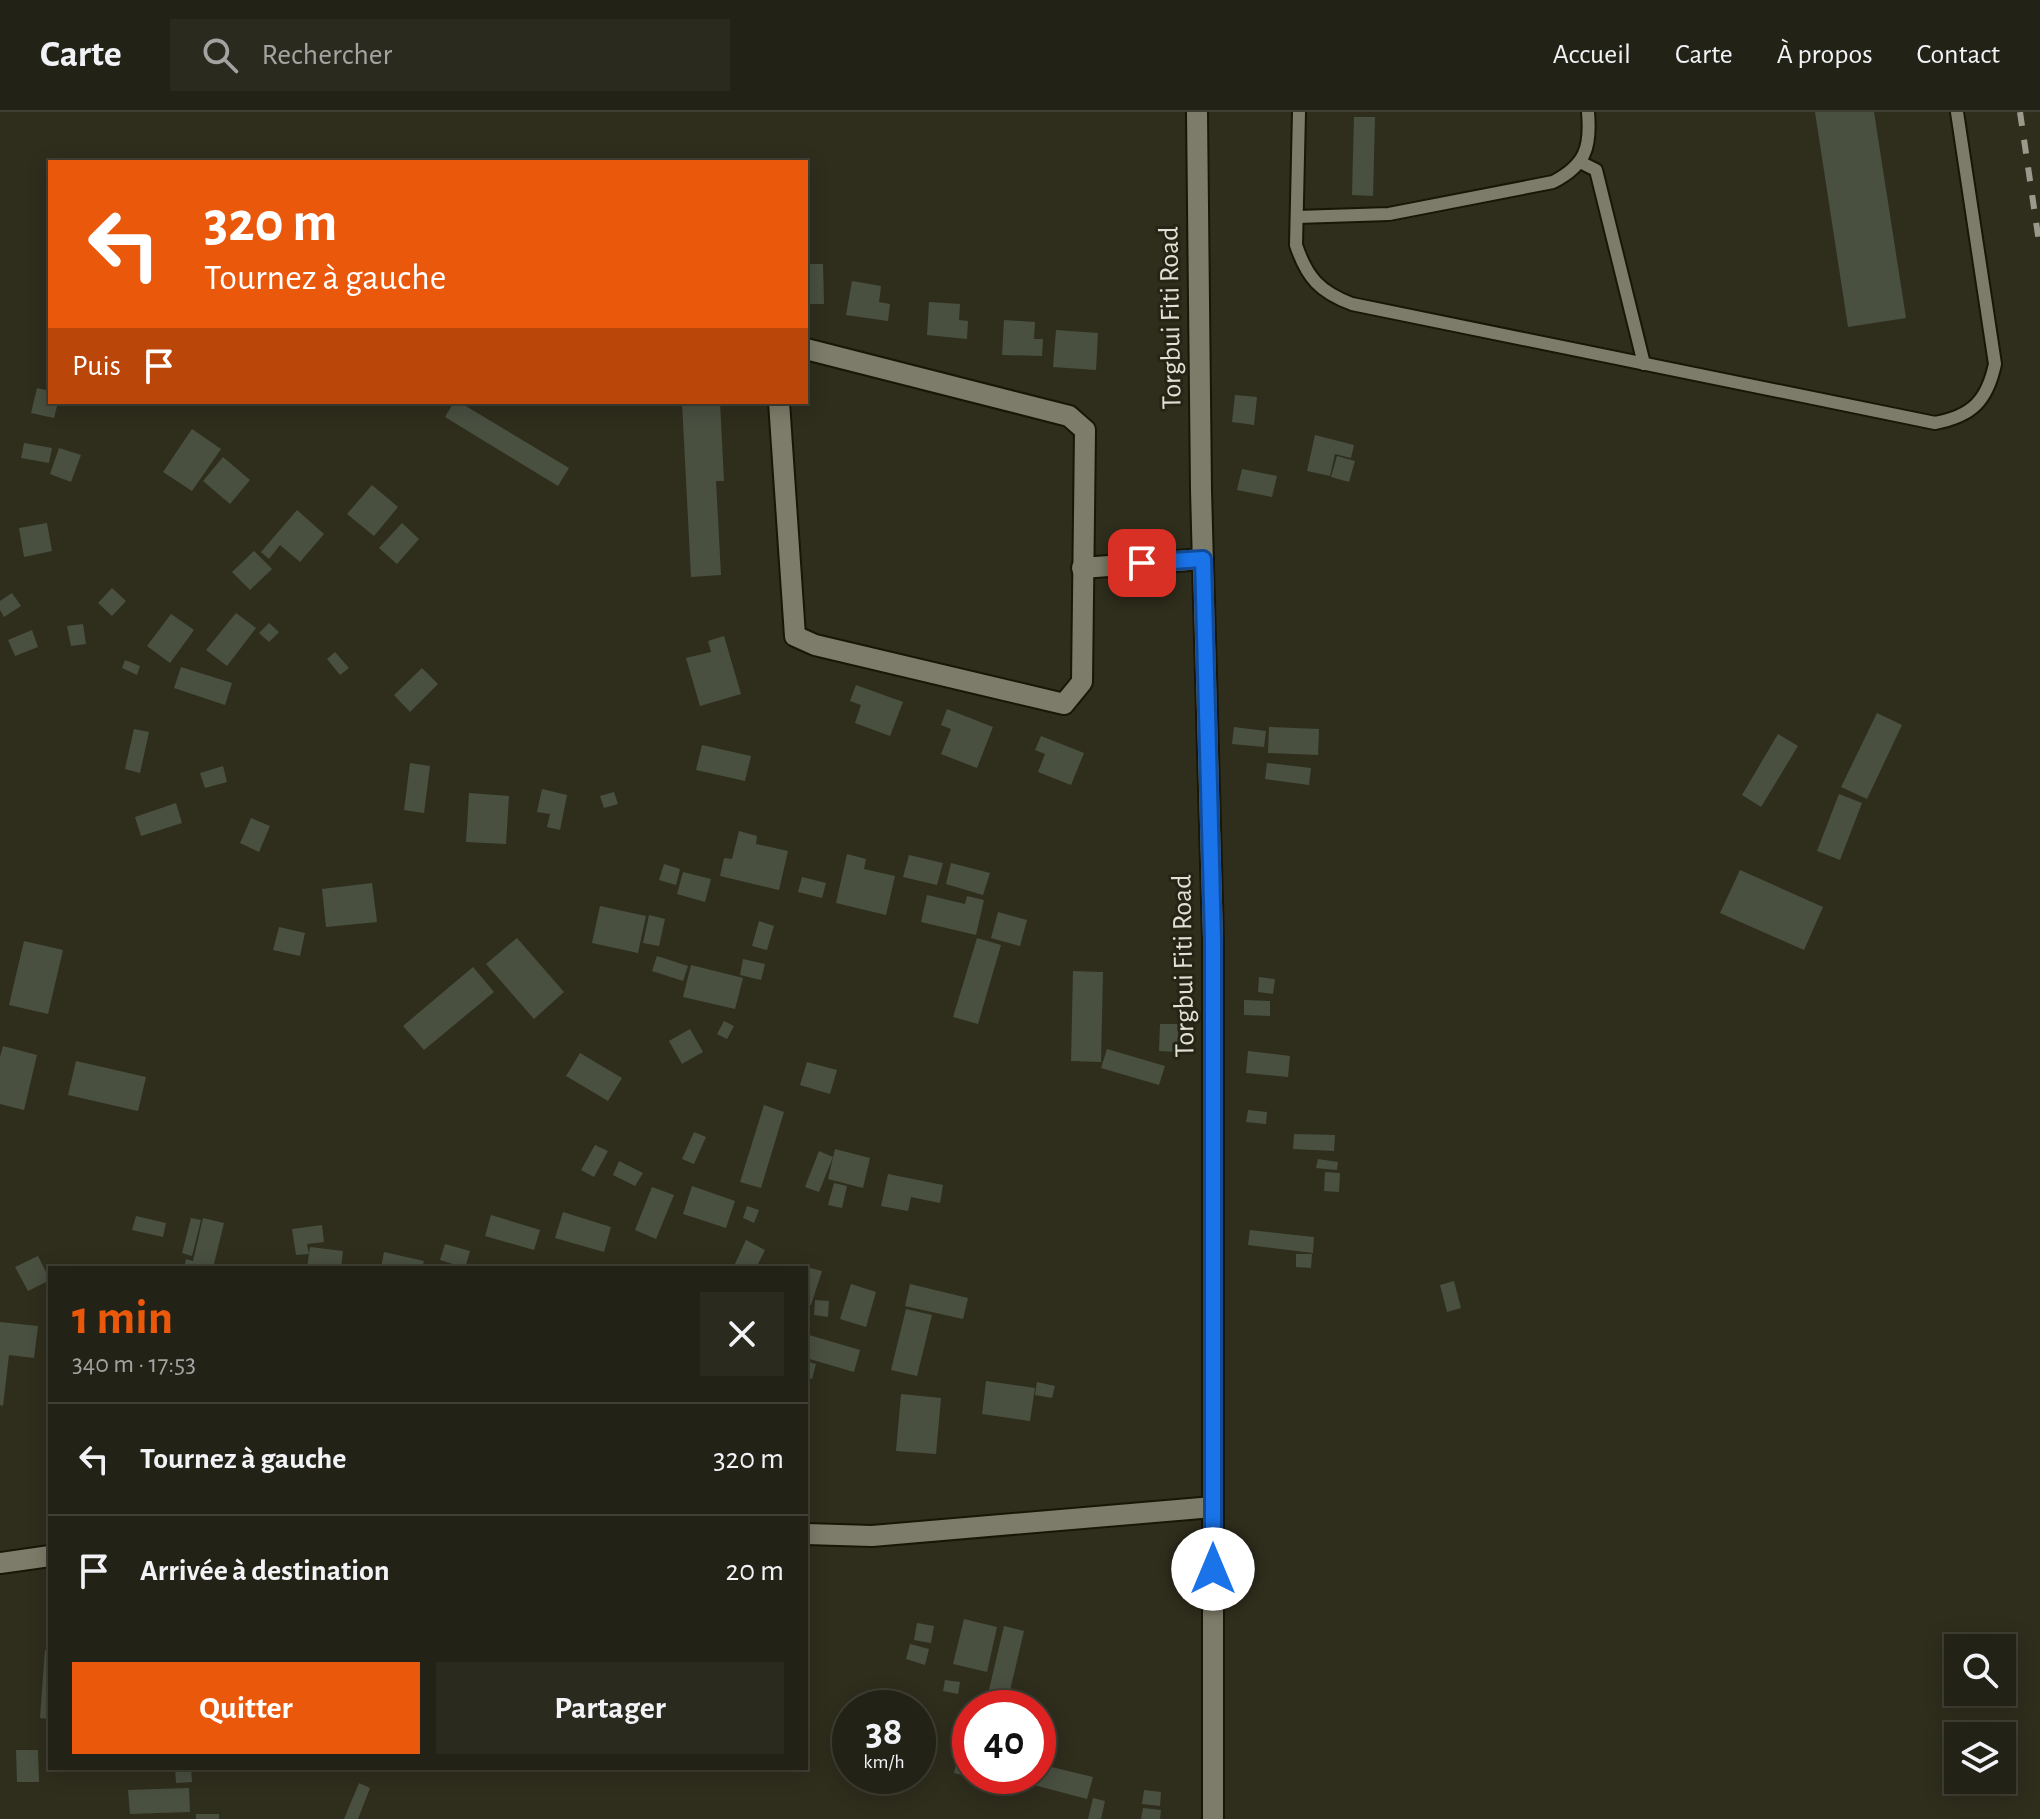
<!DOCTYPE html>
<html lang="fr">
<head>
<meta charset="utf-8">
<style>
	:root { --surface:#232216; --page:#2b2a1f; --text:#f1f3f6; --muted:#a3a4a1; --line:#403f35; --accent:#ea580c }
	body { margin:0; font-family:"Alegreya Sans",sans-serif; background:var(--page); color:var(--text); height:100vh; display:flex; flex-direction:column; font-size:30px; white-space:nowrap }
	* { box-sizing:border-box; margin:0 }
	p { font-size:26px; color:var(--muted) }
	.icon { flex:none; width:44px; height:44px; fill:none; stroke:currentColor; stroke-width:2; stroke-linecap:round; stroke-linejoin:round }
	.map { position:relative; flex:1; overflow:hidden }
	.side { position:absolute; left:48px; top:1154px; width:760px; height:504px; display:flex; flex-direction:column; background:var(--surface); border-radius:0px; box-shadow:0 4px 20px #0003,0 0 0 2px var(--line) }
	.side>* { flex:none }
	.hud { position:absolute; left:48px; top:48px; width:760px; height:244px; border-radius:0px; box-shadow:0 4px 20px #0003,0 0 0 2px var(--line); background:#ea580c; color:#fff; overflow:hidden }
	.fabs { position:absolute; left:1944px; top:1522px; display:grid; gap:16px }
	.fabs a { display:grid; place-items:center; width:72px; height:72px; border-radius:0px; background:var(--surface); box-shadow:0 4px 20px #0003,0 0 0 2px var(--line); font-size:40px }
	.speed { position:absolute; left:832px; top:1578px; display:flex; gap:16px; font-size:40px; font-weight:700; text-align:center }
	.speed>* { display:grid; place-content:center; width:104px; height:104px; border-radius:50%; background:var(--surface); box-shadow:0 4px 20px #0003,0 0 0 2px var(--line); line-height:1 }
	.speed small { font-size:20px; font-weight:400 }
	.speed .limit { border:12px solid #d22; background:#fff; color:#111 }
	.pin { position:absolute; display:grid; place-items:center; width:68px; height:68px; color:#fff; margin:-34px; border-radius:16px; box-shadow:0 4px 12px #0006 }
	.me { position:absolute; width:88px; margin:-44px; rotate:0deg; stroke-linejoin:round; filter:drop-shadow(0 0 6px #0008) }
	.turn { display:flex; align-items:center; gap:28px; height:168px; padding:0 24px; font-size:36px }
	.turn .icon { width:104px; height:104px; stroke-width:2.5 }
	.turn b { display:block; font-size:56px; line-height:68px }
	.then { display:flex; align-items:center; height:76px; padding:0 24px; background:#0003; gap:16px; font-size:30px }
	.round { display:grid; place-items:center; flex:none; width:84px; height:84px; border-radius:0px; background:var(--page) }
	.summary { display:flex; align-items:center; justify-content:space-between; height:136px; padding:0 24px }
	h1 { font-size:48px; font-weight:700; line-height:60px; color:var(--accent) }
	.primary-button { display:flex; gap:16px; margin-top:auto; padding:16px 24px }
	.primary-button a { flex:1; height:92px; border-radius:0px; background:var(--accent); color:#fff; font-size:32px; font-weight:700; line-height:92px; text-align:center }
	.primary-button a+a { background:var(--page); color:var(--text) }
	ul { padding:0; list-style:none }
	li { display:flex; align-items:center; gap:24px; height:112px; padding:0 24px; border-top:2px solid var(--line) }
	li div { flex:1 }
	li b { display:block; font-size:30px }
	li em { font-style:normal }
	header { display:flex; align-items:center; gap:48px; box-sizing:border-box; height:112px; padding:0 40px; background:var(--surface); border-bottom:2px solid var(--line) }
	header strong { font-size:38px }
	nav { display:flex; gap:44px; margin-inline-start:auto; font-size:28px }
	.search { width:560px; height:72px; background:var(--page); display:flex; align-items:center; gap:20px; box-sizing:border-box; padding:0 28px; border-radius:0px; color:var(--muted); font-size:30px }
	.map>svg:first-child { display:block }
	.building { fill:#495040 }
	.lines { fill:none; stroke-linecap:round; stroke-linejoin:round }
	.service-casing { stroke:#181607; stroke-width:16 }
	.minor-casing { stroke:#181607; stroke-width:24 }
	.tertiary-casing { stroke:#181607; stroke-width:24 }
	.service { stroke:#7d7b69; stroke-width:12 }
	.minor { stroke:#7d7b69; stroke-width:20 }
	.tertiary { stroke:#7d7b69; stroke-width:20 }
	.rail { stroke:#9a998c; stroke-width:6; stroke-dasharray:14 14; stroke-linecap:butt }
	.route-casing { stroke:#114b97; stroke-width:20 }
	.route { stroke:#1a73e8; stroke-width:14 }
	.labels { text-anchor:middle; dominant-baseline:central; stroke-width:6; stroke-linejoin:round; paint-order:stroke }
	.street-label { font-size:28px; fill:#e1e0d6; stroke:#262414 }
</style>
</head>
<body>
<header>
<strong>Carte</strong>
<div class="search"><svg class="icon" aria-label="search" viewBox="0 0 24 24"><circle cx="10" cy="10" r="6"/><path d="M15 15l6 6"/></svg>Rechercher</div>
<nav><a>Accueil</a><a>Carte</a><a>À propos</a><a>Contact</a></nav>
</header>
<div class="map">
<svg width="2040" height="1707" viewBox="0 0 2040 1707">
	<rect width="100%" height="100%" fill="#2f2e1d"/>
	<!-- building -->
	<g class="building">
		<polygon points="1815,0 1874,0 1906,206 1848,215"/>
		<polygon points="1354,5 1375,5 1373,84 1352,83"/>
		<polygon points="806,152 823,152 824,192 806,192"/>
		<polygon points="852,169 881,174 879,190 890,192 888,209 846,203"/>
		<polygon points="929,190 960,192 959,208 968,209 967,227 927,223"/>
		<polygon points="1004,208 1035,210 1034,227 1043,227 1042,244 1002,243"/>
		<polygon points="1056,218 1098,221 1096,258 1053,255"/>
		<polygon points="37,276 50,279 50,290 58,290 54,306 31,301"/>
		<polygon points="1235,283 1257,285 1254,313 1232,310"/>
		<polygon points="454,290 459,290 569,356 558,374 445,305"/>
		<polygon points="682,290 720,290 724,369 716,369 721,463 691,465"/>
		<polygon points="192,317 221,337 192,379 163,360"/>
		<polygon points="1315,323 1354,333 1351,346 1335,342 1330,364 1307,359"/>
		<polygon points="24,331 52,336 49,351 21,346"/>
		<polygon points="59,336 81,343 71,370 50,362"/>
		<polygon points="1337,344 1355,349 1349,370 1331,365"/>
		<polygon points="223,345 250,368 230,392 203,369"/>
		<polygon points="1242,357 1277,364 1272,385 1237,378"/>
		<polygon points="372,373 398,395 374,424 347,402"/>
		<polygon points="297,398 324,422 300,450 280,433 269,447 261,440"/>
		<polygon points="47,411 52,439 24,445 19,416"/>
		<polygon points="402,411 419,427 397,452 379,436"/>
		<polygon points="254,439 272,457 250,478 232,460"/>
		<polygon points="112,476 126,489 112,504 98,491"/>
		<polygon points="12,481 21,494 4,505 0,498 0,489"/>
		<polygon points="236,501 256,516 227,554 206,538"/>
		<polygon points="171,502 194,518 170,551 147,534"/>
		<polygon points="269,511 279,520 269,530 259,521"/>
		<polygon points="83,512 86,532 71,534 67,514"/>
		<polygon points="32,518 38,535 15,544 8,528"/>
		<polygon points="724,524 741,582 700,594 686,546 711,540 708,529"/>
		<polygon points="335,540 349,556 340,563 327,547"/>
		<polygon points="125,548 140,554 137,563 122,556"/>
		<polygon points="181,555 232,571 225,593 174,576"/>
		<polygon points="422,556 438,572 410,600 394,583"/>
		<polygon points="856,573 903,590 890,624 855,611 861,593 850,589"/>
		<polygon points="947,597 993,615 977,656 941,642 951,617 941,613"/>
		<polygon points="1877,601 1902,613 1867,687 1841,675"/>
		<polygon points="1234,615 1266,619 1264,635 1232,632"/>
		<polygon points="1269,615 1319,617 1318,643 1268,641"/>
		<polygon points="134,617 149,620 140,661 125,657"/>
		<polygon points="1778,622 1798,634 1761,695 1742,683"/>
		<polygon points="1041,624 1084,641 1071,673 1038,660 1045,642 1035,638"/>
		<polygon points="702,633 751,644 745,669 696,658"/>
		<polygon points="410,651 430,654 424,701 404,698"/>
		<polygon points="1267,651 1311,656 1309,673 1265,667"/>
		<polygon points="223,654 227,670 205,676 200,661"/>
		<polygon points="542,677 567,683 560,718 547,715 550,702 537,700"/>
		<polygon points="614,680 618,692 604,696 600,684"/>
		<polygon points="469,681 509,684 506,732 466,730"/>
		<polygon points="1839,682 1862,691 1840,748 1817,739"/>
		<polygon points="176,691 182,711 141,724 135,705"/>
		<polygon points="251,706 270,714 259,740 240,731"/>
		<polygon points="739,719 757,724 756,732 788,739 779,778 720,764 724,746 732,747"/>
		<polygon points="847,742 866,747 864,757 895,764 886,803 836,791"/>
		<polygon points="909,743 943,751 937,773 903,765"/>
		<polygon points="951,751 990,761 983,783 946,772"/>
		<polygon points="664,752 680,757 676,773 659,768"/>
		<polygon points="1740,758 1823,795 1804,838 1720,801"/>
		<polygon points="683,760 711,767 705,790 677,782"/>
		<polygon points="802,765 826,771 822,786 798,780"/>
		<polygon points="372,771 377,810 326,815 322,777"/>
		<polygon points="927,783 965,792 967,784 984,788 976,823 921,810"/>
		<polygon points="600,794 646,804 638,841 592,831"/>
		<polygon points="998,800 1027,808 1020,834 991,826"/>
		<polygon points="649,803 665,807 659,834 643,831"/>
		<polygon points="759,809 774,814 767,838 752,834"/>
		<polygon points="279,815 305,821 300,844 273,838"/>
		<polygon points="517,826 564,880 534,907 486,852"/>
		<polygon points="977,826 1001,833 978,912 953,905"/>
		<polygon points="24,829 63,838 48,902 9,893"/>
		<polygon points="657,844 688,854 683,869 652,859"/>
		<polygon points="743,847 765,852 761,868 740,863"/>
		<polygon points="691,853 743,866 735,897 683,885"/>
		<polygon points="473,855 494,880 424,938 403,914"/>
		<polygon points="1073,859 1103,860 1101,950 1071,949"/>
		<polygon points="1259,865 1275,867 1273,882 1258,880"/>
		<polygon points="1244,888 1270,889 1270,904 1244,903"/>
		<polygon points="724,909 734,914 727,927 717,922"/>
		<polygon points="1160,912 1178,912 1178,940 1159,939"/>
		<polygon points="690,917 703,940 682,952 669,929"/>
		<polygon points="3,934 37,943 24,998 0,992 0,945"/>
		<polygon points="1107,937 1165,954 1159,973 1101,956"/>
		<polygon points="1248,939 1290,944 1288,965 1246,961"/>
		<polygon points="580,941 622,966 608,989 566,964"/>
		<polygon points="76,949 146,965 138,999 68,983"/>
		<polygon points="807,950 837,958 830,982 800,973"/>
		<polygon points="764,993 784,1000 761,1076 740,1070"/>
		<polygon points="1248,998 1267,1000 1266,1012 1246,1010"/>
		<polygon points="694,1020 706,1025 694,1052 682,1047"/>
		<polygon points="1294,1022 1335,1023 1334,1039 1293,1037"/>
		<polygon points="595,1033 608,1039 594,1065 581,1058"/>
		<polygon points="835,1037 870,1046 863,1076 828,1067"/>
		<polygon points="819,1039 833,1045 819,1080 805,1075"/>
		<polygon points="1318,1047 1338,1050 1337,1058 1316,1056"/>
		<polygon points="619,1049 643,1061 635,1074 613,1063"/>
		<polygon points="1325,1060 1340,1061 1339,1080 1324,1079"/>
		<polygon points="888,1062 943,1073 940,1091 911,1085 908,1099 881,1094"/>
		<polygon points="834,1071 847,1074 842,1096 828,1093"/>
		<polygon points="692,1074 735,1089 726,1116 683,1102"/>
		<polygon points="652,1075 674,1083 656,1127 635,1118"/>
		<polygon points="747,1094 759,1098 754,1111 743,1106"/>
		<polygon points="563,1100 611,1115 604,1140 555,1126"/>
		<polygon points="491,1103 540,1118 534,1138 485,1124"/>
		<polygon points="136,1104 166,1111 163,1125 132,1118"/>
		<polygon points="191,1106 201,1108 192,1144 182,1141"/>
		<polygon points="203,1106 224,1111 213,1156 184,1156 186,1147 193,1149"/>
		<polygon points="322,1113 324,1130 307,1132 309,1142 296,1143 292,1117"/>
		<polygon points="1250,1118 1314,1125 1313,1141 1248,1133"/>
		<polygon points="746,1128 765,1138 756,1156 733,1156"/>
		<polygon points="445,1132 470,1139 465,1156 440,1148"/>
		<polygon points="310,1135 343,1139 341,1156 307,1156"/>
		<polygon points="384,1140 424,1149 422,1156 381,1156"/>
		<polygon points="1296,1142 1312,1142 1311,1156 1296,1155"/>
		<polygon points="38,1144 50,1168 28,1179 15,1155"/>
		<polygon points="795,1152 822,1159 811,1193 806,1192 806,1156 794,1156"/>
		<polygon points="1454,1169 1461,1196 1447,1200 1440,1173"/>
		<polygon points="851,1172 876,1180 866,1215 840,1207"/>
		<polygon points="910,1172 968,1186 963,1207 905,1194"/>
		<polygon points="815,1188 829,1189 828,1205 814,1203"/>
		<polygon points="906,1197 932,1203 917,1264 891,1258"/>
		<polygon points="0,1210 38,1214 34,1246 9,1243 3,1294 0,1293"/>
		<polygon points="809,1223 860,1238 854,1260 806,1246 806,1233"/>
		<polygon points="806,1249 816,1252 812,1267 806,1265"/>
		<polygon points="986,1269 1035,1276 1030,1309 982,1302"/>
		<polygon points="1037,1270 1055,1274 1052,1286 1035,1283"/>
		<polygon points="901,1282 941,1286 936,1342 896,1339"/>
		<polygon points="964,1507 997,1515 987,1560 953,1552"/>
		<polygon points="917,1511 934,1514 931,1531 914,1528"/>
		<polygon points="1004,1514 1024,1519 1008,1587 988,1582"/>
		<polygon points="910,1532 929,1537 925,1553 906,1547"/>
		<polygon points="45,1538 50,1538 50,1607 40,1606"/>
		<polygon points="945,1568 960,1570 958,1582 943,1579"/>
		<polygon points="969,1596 970,1596 970,1665 954,1661"/>
		<polygon points="16,1638 38,1638 39,1670 17,1670"/>
		<polygon points="1039,1652 1093,1665 1087,1687 1034,1673 1036,1664 1038,1664"/>
		<polygon points="175,1656 191,1656 192,1670 176,1671"/>
		<polygon points="359,1671 370,1676 358,1707 344,1707"/>
		<polygon points="189,1676 190,1700 130,1702 128,1678"/>
		<polygon points="1144,1678 1161,1680 1160,1694 1142,1692"/>
		<polygon points="1093,1686 1105,1689 1101,1707 1088,1707"/>
		<polygon points="1143,1696 1161,1698 1160,1707 1141,1707"/>
		<rect x="196" y="1702" width="23" height="5"/>
	</g>
	<g class="lines">
		<!-- service casing -->
		<g class="service-casing">
			<g id="service">
				<path d="M1299,0l-3,133c11,33 24,47 56,59l583,119c37,-7 52,-22 60,-59l-38,-252"/>
				<polyline points="1580,50 1596,58 1644,252"/>
				<path d="M1297,105l92,-3 164,-32c33,-17 38,-35 35,-70"/>
			</g>
		</g>
		<!-- minor casing -->
		<g class="minor-casing">
			<g id="minor">
				<polyline points="779,290 795,524 815,533 1064,592 1082,570 1085,318 1069,304 806,237"/>
				<polyline points="1082,456 1203,447"/>
				<polyline points="806,1422 872,1424 1213,1395"/>
				<polyline points="0,1451 50,1444"/>
			</g>
		</g>
		<!-- tertiary casing -->
		<g class="tertiary-casing">
			<polyline id="tertiary" points="1197,0 1201,378 1213,827 1213,1707"/>
		</g>
		<!-- service -->
		<use href="#service" class="service"/>
		<!-- minor -->
		<use href="#minor" class="minor"/>
		<!-- tertiary -->
		<use href="#tertiary" class="tertiary"/>
		<!-- rail -->
		<polyline class="rail" points="2020,0 2040,137"/>
	</g>
	<g class="lines">
		<!-- route casing -->
		<g class="route-casing">
			<polyline id="route" points="1142,451 1203,447 1213,827 1213,1457"/>
		</g>
		<!-- route -->
		<use href="#route" class="route"/>
	</g>
	<g class="labels">
		<!-- street labels -->
		<g class="street-label">
			<text transform="translate(1171 206) rotate(-91)">Torgbui Fiti Road</text>
			<text transform="translate(1184 854) rotate(-91)">Torgbui Fiti Road</text>
		</g>
	</g>
</svg>
<div class="fabs">
<a><svg class="icon" aria-label="search" viewBox="0 0 24 24"><circle cx="10" cy="10" r="6"/><path d="M15 15l6 6"/></svg></a>
<a><svg class="icon" aria-label="layers" viewBox="0 0 24 24"><path d="M12 4l9 5-9 5-9-5zM3 14l9 5 9-5"/></svg></a>
</div>
<div class="speed"><div>38<small>km/h</small></div><div class="limit">40</div></div>
<div class="pin" style="left:1142px;top:451px;background:#d93025"><svg class="icon" aria-label="arrive" viewBox="0 0 24 24"><path d="M6 21V4h12l-3 4 3 4H6"/></svg></div>
<svg class="me" style="left:1213px;top:1457px" viewBox="-20 -20 40 40"><circle r="19" fill="#fff"/><path d="M0-13L10 11 0 6-10 11z" fill="#1a73e8"/></svg>
<div class="hud">
<div class="turn"><svg class="icon" aria-label="left" viewBox="0 0 24 24"><path d="M17 20v-9H6M10 6l-5 5 5 5"/></svg><div><b>320 m</b>Tournez à gauche</div></div>
<div class="then">Puis<svg class="icon" aria-label="arrive" viewBox="0 0 24 24"><path d="M6 21V4h12l-3 4 3 4H6"/></svg></div>
</div>
<section class="side">
<div class="summary"><div><h1>1 min</h1><p>340 m · 17:53</p></div><a class="round"><svg class="icon" aria-label="close" viewBox="0 0 24 24"><path d="M6 6l12 12M18 6L6 18"/></svg></a></div>
<ul>
<li><svg class="icon" aria-label="left" viewBox="0 0 24 24"><path d="M17 20v-9H6M10 6l-5 5 5 5"/></svg><div><b>Tournez à gauche</b></div><em>320 m</em></li>
<li><svg class="icon" aria-label="arrive" viewBox="0 0 24 24"><path d="M6 21V4h12l-3 4 3 4H6"/></svg><div><b>Arrivée à destination</b></div><em>20 m</em></li>
</ul>
<div class="primary-button"><a>Quitter</a><a>Partager</a></div>
</section>
</div>
</body>
</html>
